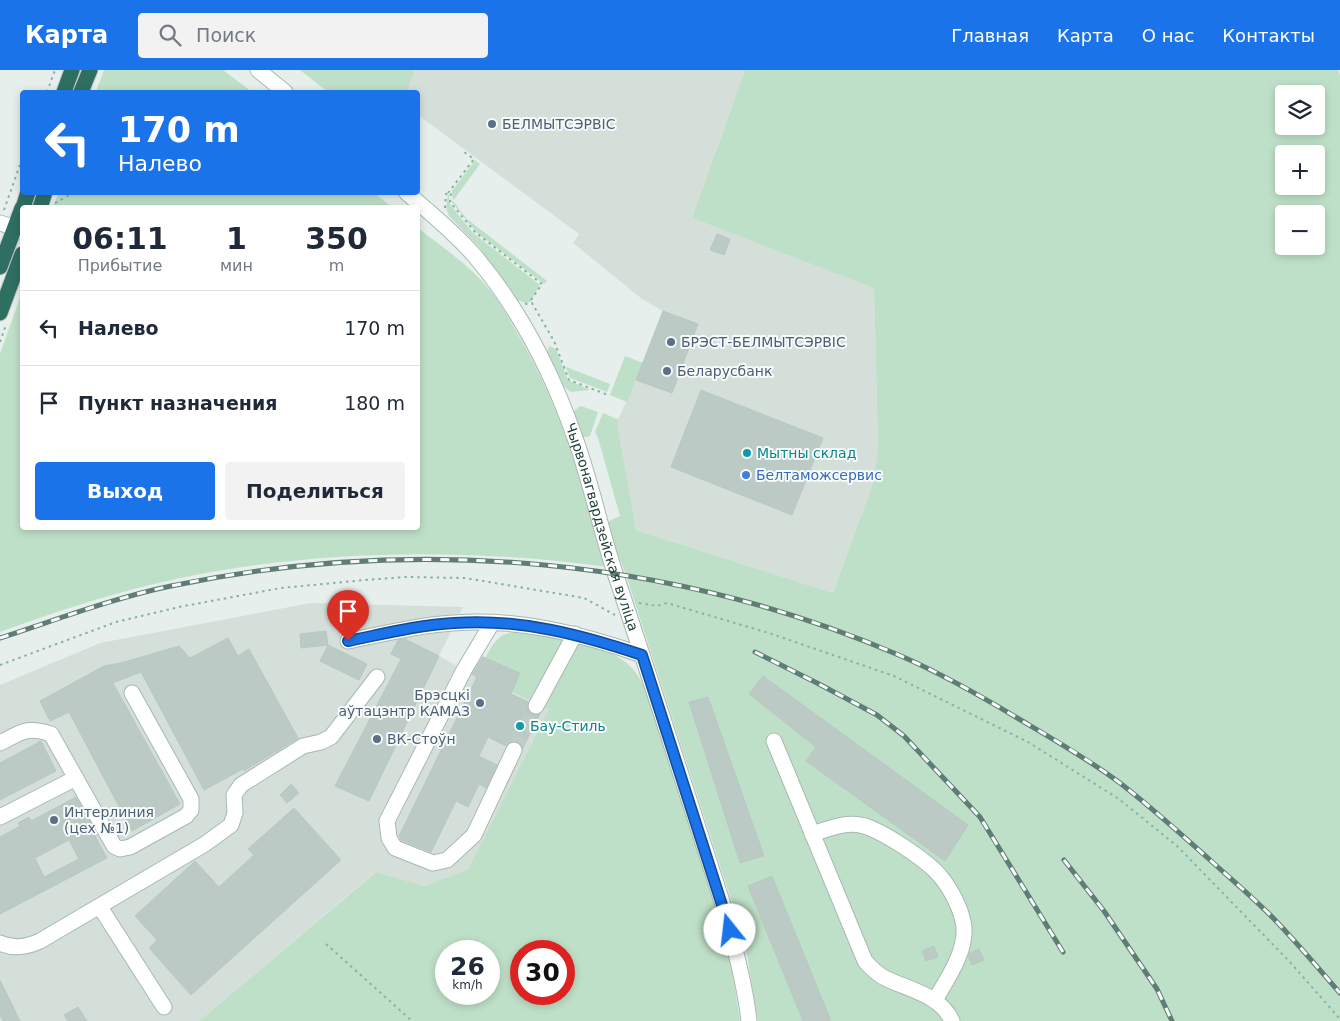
<!DOCTYPE html>
<html lang="ru">
<head>
<meta charset="utf-8">
<style>
	:root { --surface:#fff; --page:#f2f2f3; --text:#1f2937; --muted:#747a83; --line:#e0e1e3; --accent:#1a73e8 }
	body { margin:0; font-family:"DejaVu Sans",sans-serif; background:var(--page); color:var(--text); height:100vh; display:flex; flex-direction:column; font-size:19px; white-space:nowrap }
	* { box-sizing:border-box; margin:0 }
	p { font-size:16px; color:var(--muted) }
	.icon { flex:none; width:28px; height:28px; fill:none; stroke:currentColor; stroke-width:2; stroke-linecap:round; stroke-linejoin:round }
	.map { position:relative; flex:1; overflow:hidden }
	.panel { position:absolute; left:20px; top:135px; width:400px; height:325px; display:flex; flex-direction:column; background:var(--surface); border-radius:5px; box-shadow:0 2px 8px #0003 }
	.panel>* { flex:none }
	.top-card { position:absolute; left:20px; top:20px; width:400px; height:105px; border-radius:5px; box-shadow:0 2px 8px #0003; background:#1a73e8; color:#fff; overflow:hidden }
	.fabs { position:absolute; left:1275px; top:15px; display:grid; gap:10px }
	.fabs a { display:grid; place-items:center; width:50px; height:50px; border-radius:5px; background:var(--surface); box-shadow:0 2px 8px #0003; font-size:25px }
	.speed { position:absolute; left:435px; top:870px; display:flex; gap:10px; font-size:25px; font-weight:700; text-align:center }
	.speed>* { display:grid; place-content:center; width:65px; height:65px; border-radius:50%; background:var(--surface); box-shadow:0 2px 8px #0003; line-height:1 }
	.speed small { font-size:12px; font-weight:400 }
	.speed .limit { border:8px solid #d22; background:#fff; color:#111 }
	.pin { position:absolute; display:grid; place-items:center; width:42px; height:42px; color:#fff; margin:-51px -21px; border-radius:50% 50% 50% 0; rotate:-45deg; box-shadow:0 0 5px #0007 }
	.pin .icon { rotate:45deg }
	.me { position:absolute; width:55px; margin:-28px; rotate:344deg; stroke-linejoin:round; filter:drop-shadow(0 0 4px #0008) }
	.turn { display:flex; align-items:center; gap:18px; height:105px; padding:0 15px; font-size:22px }
	.turn .icon { width:65px; height:65px; stroke-width:2.5 }
	.turn b { display:block; font-size:35px; line-height:42px }
	.eta { display:flex; justify-content:space-evenly; align-items:center; height:85px; text-align:center }
	.eta b { font-size:30px; font-weight:700; line-height:35px }
	.primary-button { display:flex; gap:10px; margin-top:auto; padding:10px 15px }
	.primary-button a { flex:1; height:58px; border-radius:5px; background:var(--accent); color:#fff; font-size:20px; font-weight:700; line-height:58px; text-align:center }
	.primary-button a+a { background:var(--page); color:var(--text) }
	ul { padding:0; list-style:none }
	li { display:flex; align-items:center; gap:15px; height:75px; padding:0 15px; border-top:1px solid var(--line) }
	li div { flex:1 }
	li b { display:block; font-size:19px }
	li em { font-style:normal }
	header { display:flex; align-items:center; gap:30px; box-sizing:border-box; height:70px; padding:0 25px; background:var(--accent); color:#fff }
	header strong { font-size:24px }
	nav { display:flex; gap:28px; margin-inline-start:auto; font-size:18px }
	.search { width:350px; height:45px; background:var(--page); display:flex; align-items:center; gap:12px; box-sizing:border-box; padding:0 18px; border-radius:5px; color:var(--muted); font-size:19px }
	.map>svg:first-child { display:block }
	.built { fill:#d4dfda }
	.green { fill:#bfe0c8; fill-rule:evenodd }
	.building { fill:#bbcac4; stroke:#b8c9c2; fill-rule:evenodd }
	.lines { fill:none; stroke-linecap:round; stroke-linejoin:round }
	.minor-tunnel { stroke:#bfccc8; stroke-width:15; stroke-dasharray:15 8; stroke-linecap:butt }
	.minor-casing { stroke:#a8b8b2; stroke-width:17 }
	.highway-casing { stroke:#c2cac8; stroke-width:17 }
	.path { stroke:#86b3a5; stroke-width:2; stroke-dasharray:2.5 4; stroke-linecap:butt }
	.minor { stroke:#fff; stroke-width:15 }
	.highway { stroke:#2f6f62; stroke-width:15 }
	.rail-casing { stroke:#5f7d75; stroke-width:5 }
	.rail { stroke:#f7fbf9; stroke-width:3; stroke-dasharray:9; stroke-linecap:butt }
	.route-casing { stroke:#114b97; stroke-width:12 }
	.route { stroke:#1a73e8; stroke-width:9 }
	.service-dot { fill:#5c6f8a; stroke:#f7fbf9; stroke-width:2 }
	.culture-dot { fill:#0f9aa8; stroke:#f7fbf9; stroke-width:2 }
	.shop-dot { fill:#3f7fe0; stroke:#f7fbf9; stroke-width:2 }
	.labels { text-anchor:middle; dominant-baseline:central; stroke-width:4; stroke-linejoin:round; paint-order:stroke }
	.service-label { font-size:14px; fill:#4e5e75; stroke:#f7fbf9; text-anchor:start }
	.culture-label { font-size:14px; fill:#0d838f; stroke:#f7fbf9; text-anchor:start }
	.shop-label { font-size:14px; fill:#366cbe; stroke:#f7fbf9; text-anchor:start }
	.street-label { font-size:14px; fill:#24423a; stroke:#f7fbf9 }
</style>
</head>
<body>
<header>
<strong>Карта</strong>
<div class="search"><svg class="icon" aria-label="search" viewBox="0 0 24 24"><circle cx="10" cy="10" r="6"/><path d="M15 15l6 6"/></svg>Поиск</div>
<nav><a>Главная</a><a>Карта</a><a>О нас</a><a>Контакты</a></nav>
</header>
<div class="map">
<svg width="1340" height="951" viewBox="0 0 1340 951">
	<rect width="100%" height="100%" fill="#e6efeb"/>
	<!-- built -->
	<g class="built">
		<polygon points="415,0 745,0 692,148 874,217 878,377 874,410 833,523 636,460 616,354 636,310 663,241 642,229 573,173 579,164 418,45 418,22 407,22"/>
		<polygon points="311,533 463,537 439,586 471,604 480,585 520,603 512,622 549,639 468,799 424,816 374,803 199,951 0,951 0,615 100,573"/>
	</g>
	<!-- green -->
	<g class="green">
		<polygon points="104,0 223,0 252,22 96,22"/>
		<polygon points="300,0 415,0 407,22 328,22"/>
		<path d="M745,0h593l2,5v946h-582l-11,-66 -12,-43 -110,-340 -18,-44 2,-7 11,-5 -22,-78 -3,-6 8,-19 16,7 -2,4 19,106 197,63 41,-113 4,-33 -4,-159 -182,-70zM1284,24h32v32h-32zM1284,84h32v32h-32zM1284,144h32v32h-32z"/>
		<polygon points="475,90 480,94 453,131 467,149 547,211 544,214 476,162 451,131 453,131 452,121"/>
		<polygon points="59,122 373,122 392,137 53,137"/>
		<polygon points="448,125 449,125 449,133 473,163 540,215 530,232 525,233 517,230 479,177 449,146 446,137"/>
		<path d="M418,158c24,19 51,37 71,61 11,13 19,28 27,42 45,75 66,154 93,236 -155,-21 -324,-18 -475,22 -46,12 -90,27 -134,43v-278l22,-62v236h396z"/>
		<polygon points="549,276 556,279 568,310 590,320 571,322 559,313 547,283"/>
		<polygon points="625,286 643,293 627,332 610,325"/>
		<polygon points="566,297 610,314 607,322 570,308"/>
		<polygon points="581,336 598,342 590,366 587,367 581,367 573,344 575,340"/>
		<path d="M524,561c31,5 86,13 108,37 8,9 13,20 18,30l67,211 16,66 7,46h-541l177,-149 48,14 44,-17 81,-160 -37,-17 8,-19 -35,-15c11,-20 15,-26 39,-27zM446,881h43v43h-43zM521,881h43v43h-43z"/>
	</g>
	<!-- building -->
	<g class="building">
		<polygon points="717,164 730,169 724,185 710,180"/>
		<polygon points="663,241 698,254 672,323 636,310"/>
		<polygon points="701,320 823,368 792,445 671,397"/>
		<polygon points="326,561 328,575 301,578 300,564"/>
		<polygon points="228,568 238,586 249,579 298,668 244,701 243,699 204,720 141,602 113,613 180,734 132,761 69,642 50,651 40,631 104,596 121,593 179,576 190,588"/>
		<polygon points="405,569 439,586 369,731 335,716 401,589 391,584 398,570"/>
		<polygon points="328,575 367,594 359,610 320,591"/>
		<polygon points="483,587 520,603 511,624 528,632 528,640 531,644 540,644 523,678 518,671 509,672 506,676 488,667 479,686 497,695 486,718 479,714 468,737 456,731 431,782 401,770 399,766 477,607 472,604"/>
		<polygon points="763,606 968,755 945,791 806,691 816,677 749,624"/>
		<polygon points="708,627 764,786 740,793 689,632"/>
		<polygon points="41,671 56,701 0,730 0,693"/>
		<polygon points="291,714 299,723 287,733 280,725"/>
		<path d="M76,727l21,38 -2,1 12,22 -107,56v-77l20,-11 -2,-3 11,-6 2,4zM69,770l10,19 -35,18 -9,-19z"/>
		<polygon points="294,738 341,790 191,925 149,878 157,870 135,846 195,791 219,817 254,785 248,779"/>
		<polygon points="772,806 831,951 803,951 748,816"/>
		<polygon points="934,876 938,887 926,891 922,881"/>
		<polygon points="979,879 984,890 972,895 968,887 970,883"/>
		<polygon points="0,910 20,951 3,951 0,945"/>
		<polygon points="78,937 87,951 68,951 64,945"/>
	</g>
	<g class="lines">
		<!-- minor-tunnel -->
		<polyline class="minor-tunnel" points="514,680 536,636"/>
		<!-- minor casing -->
		<g class="minor-casing">
			<g id="minor">
				<polyline points="258,0 285,22"/>
				<path id="s1" d="M406,122c23,20 48,40 68,63 45,53 78,117 101,183 16,44 25,90 40,135 38,113 74,227 111,341 9,35 19,71 23,107"/>
				<polyline points="0,153 22,160"/>
				<polyline points="492,553 464,600 387,751 389,768 395,778 433,793 447,790 474,765 514,680"/>
				<path d="M348,571c35,-7 70,-16 106,-18 65,-5 128,11 188,32"/>
				<polyline points="536,636 575,564"/>
				<path d="M774,671l91,220c6,7 12,13 20,17 24,12 56,17 67,43"/>
				<path d="M0,673c22,-11 26,-17 51,-9l63,112 6,3 10,-2 56,-31 5,-6v-11l-59,-106"/>
				<polyline points="0,747 76,708"/>
				<path d="M812,764c16,-5 32,-12 48,-9 19,3 68,36 80,51 11,13 22,34 24,51 2,26 -17,52 -29,73"/>
				<polyline points="100,837 164,937"/>
				<path d="M0,873c13,6 27,4 40,-2l165,-97 26,-19 4,-12 -1,-18 7,-10 62,-39 18,-4 10,-5 46,-60"/>
			</g>
		</g>
		<!-- highway casing -->
		<g class="highway-casing">
			<g id="highway">
				<polyline points="64,22 72,0"/>
				<polyline points="81,22 90,0"/>
				<polyline points="23,138 28,122"/>
				<polyline points="40,138 45,122"/>
				<polyline points="0,197 22,138"/>
				<polyline points="0,243 22,184"/>
			</g>
		</g>
		<!-- path -->
		<g class="path">
			<polyline points="47,22 55,0"/>
			<polyline points="448,123 474,89 464,82"/>
			<polyline points="55,133 75,122"/>
			<polyline points="445,138 446,124 451,123 450,132 475,162 542,214 531,230 532,233"/>
			<polyline points="4,140 22,89"/>
			<polyline points="525,234 532,233 554,271 569,310 608,325"/>
			<polyline points="0,272 6,255"/>
			<polyline points="639,533 657,536 667,533 769,563 894,606 1028,672 1119,729 1177,776 1289,891 1340,949"/>
			<polyline points="0,595 116,552 179,537 281,518 365,510 406,507 465,508 584,528 615,545"/>
			<polyline points="326,874 412,951"/>
		</g>
		<!-- minor -->
		<use href="#minor" class="minor"/>
		<!-- highway -->
		<use href="#highway" class="highway"/>
		<!-- rail casing -->
		<g class="rail-casing">
			<g id="rail">
				<path d="M0,568c56,-18 113,-40 171,-52 244,-51 501,-29 730,70 41,18 80,40 118,63 34,20 69,40 101,64 31,24 61,51 90,77 22,20 45,39 66,61 22,23 43,48 64,72"/>
				<polyline points="755,582 819,614 877,645 904,666 980,747 1063,882"/>
				<polyline points="1064,790 1104,841 1157,919 1172,951"/>
			</g>
		</g>
		<!-- rail -->
		<use href="#rail" class="rail"/>
	</g>
	<g class="lines">
		<!-- route casing -->
		<g class="route-casing">
			<path id="route" d="M348,571c35,-7 70,-16 106,-18 65,-5 128,12 188,32l88,275"/>
		</g>
		<!-- route -->
		<use href="#route" class="route"/>
	</g>
	<!-- markers -->
	<g class="service-dot">
		<circle cx="492" cy="54" r="5"/>
		<circle cx="671" cy="272" r="5"/>
		<circle cx="667" cy="301" r="5"/>
		<circle cx="480" cy="633" r="5"/>
		<circle cx="377" cy="669" r="5"/>
		<circle cx="54" cy="750" r="5"/>
	</g>
	<g class="culture-dot">
		<circle cx="747" cy="383" r="5"/>
		<circle cx="520" cy="656" r="5"/>
	</g>
	<circle class="shop-dot" cx="746" cy="405" r="5"/>
	<g class="labels">
		<!-- service labels -->
		<g class="service-label">
			<text x="502" y="54">БЕЛМЫТСЭРВІС</text>
			<text x="681" y="272">БРЭСТ-БЕЛМЫТСЭРВІС</text>
			<text x="677" y="301">Беларусбанк</text>
			<text x="470" y="625" text-anchor="end">Брэсцкі<tspan x="470" dy="16">аўтацэнтр КАМАЗ</tspan></text>
			<text x="387" y="669">ВК-Стоўн</text>
			<text x="64" y="742">Интерлиния<tspan x="64" dy="16">(цех №1)</tspan></text>
		</g>
		<!-- culture labels -->
		<g class="culture-label">
			<text x="757" y="383">Мытны склад</text>
			<text x="530" y="656">Бау-Стиль</text>
		</g>
		<!-- shop labels -->
		<g class="shop-label">
			<text x="756" y="405">Белтаможсервис</text>
		</g>
		<!-- street labels -->
		<g class="street-label">
			<text stroke="none"><textPath href="#s1" startOffset="396">Чырвонагвардзейская вуліца</textPath></text>
		</g>
	</g>
</svg>
<div class="fabs">
<a><svg class="icon" aria-label="layers" viewBox="0 0 24 24"><path d="M12 4l9 5-9 5-9-5zM3 14l9 5 9-5"/></svg></a>
<a>+</a>
<a>−</a>
</div>
<div class="speed"><div>26<small>km/h</small></div><div class="limit">30</div></div>
<div class="pin" style="left:348px;top:571px;background:#d93025"><svg class="icon" aria-label="arrive" viewBox="0 0 24 24"><path d="M6 21V4h12l-3 4 3 4H6"/></svg></div>
<svg class="me" style="left:730px;top:860px" viewBox="-20 -20 40 40"><circle r="19" fill="#fff"/><path d="M0-13L10 11 0 6-10 11z" fill="#1a73e8"/></svg>
<div class="top-card">
<div class="turn"><svg class="icon" aria-label="left" viewBox="0 0 24 24"><path d="M17 20v-9H6M10 6l-5 5 5 5"/></svg><div><b>170 m</b>Налево</div></div>
</div>
<section class="panel">
<div class="eta">
<div><b>06:11</b><p>Прибытие</p></div>
<div><b>1</b><p>мин</p></div>
<div><b>350</b><p>m</p></div>
</div>
<ul>
<li><svg class="icon" aria-label="left" viewBox="0 0 24 24"><path d="M17 20v-9H6M10 6l-5 5 5 5"/></svg><div><b>Налево</b></div><em>170 m</em></li>
<li><svg class="icon" aria-label="arrive" viewBox="0 0 24 24"><path d="M6 21V4h12l-3 4 3 4H6"/></svg><div><b>Пункт назначения</b></div><em>180 m</em></li>
</ul>
<div class="primary-button"><a>Выход</a><a>Поделиться</a></div>
</section>
</div>
</body>
</html>
